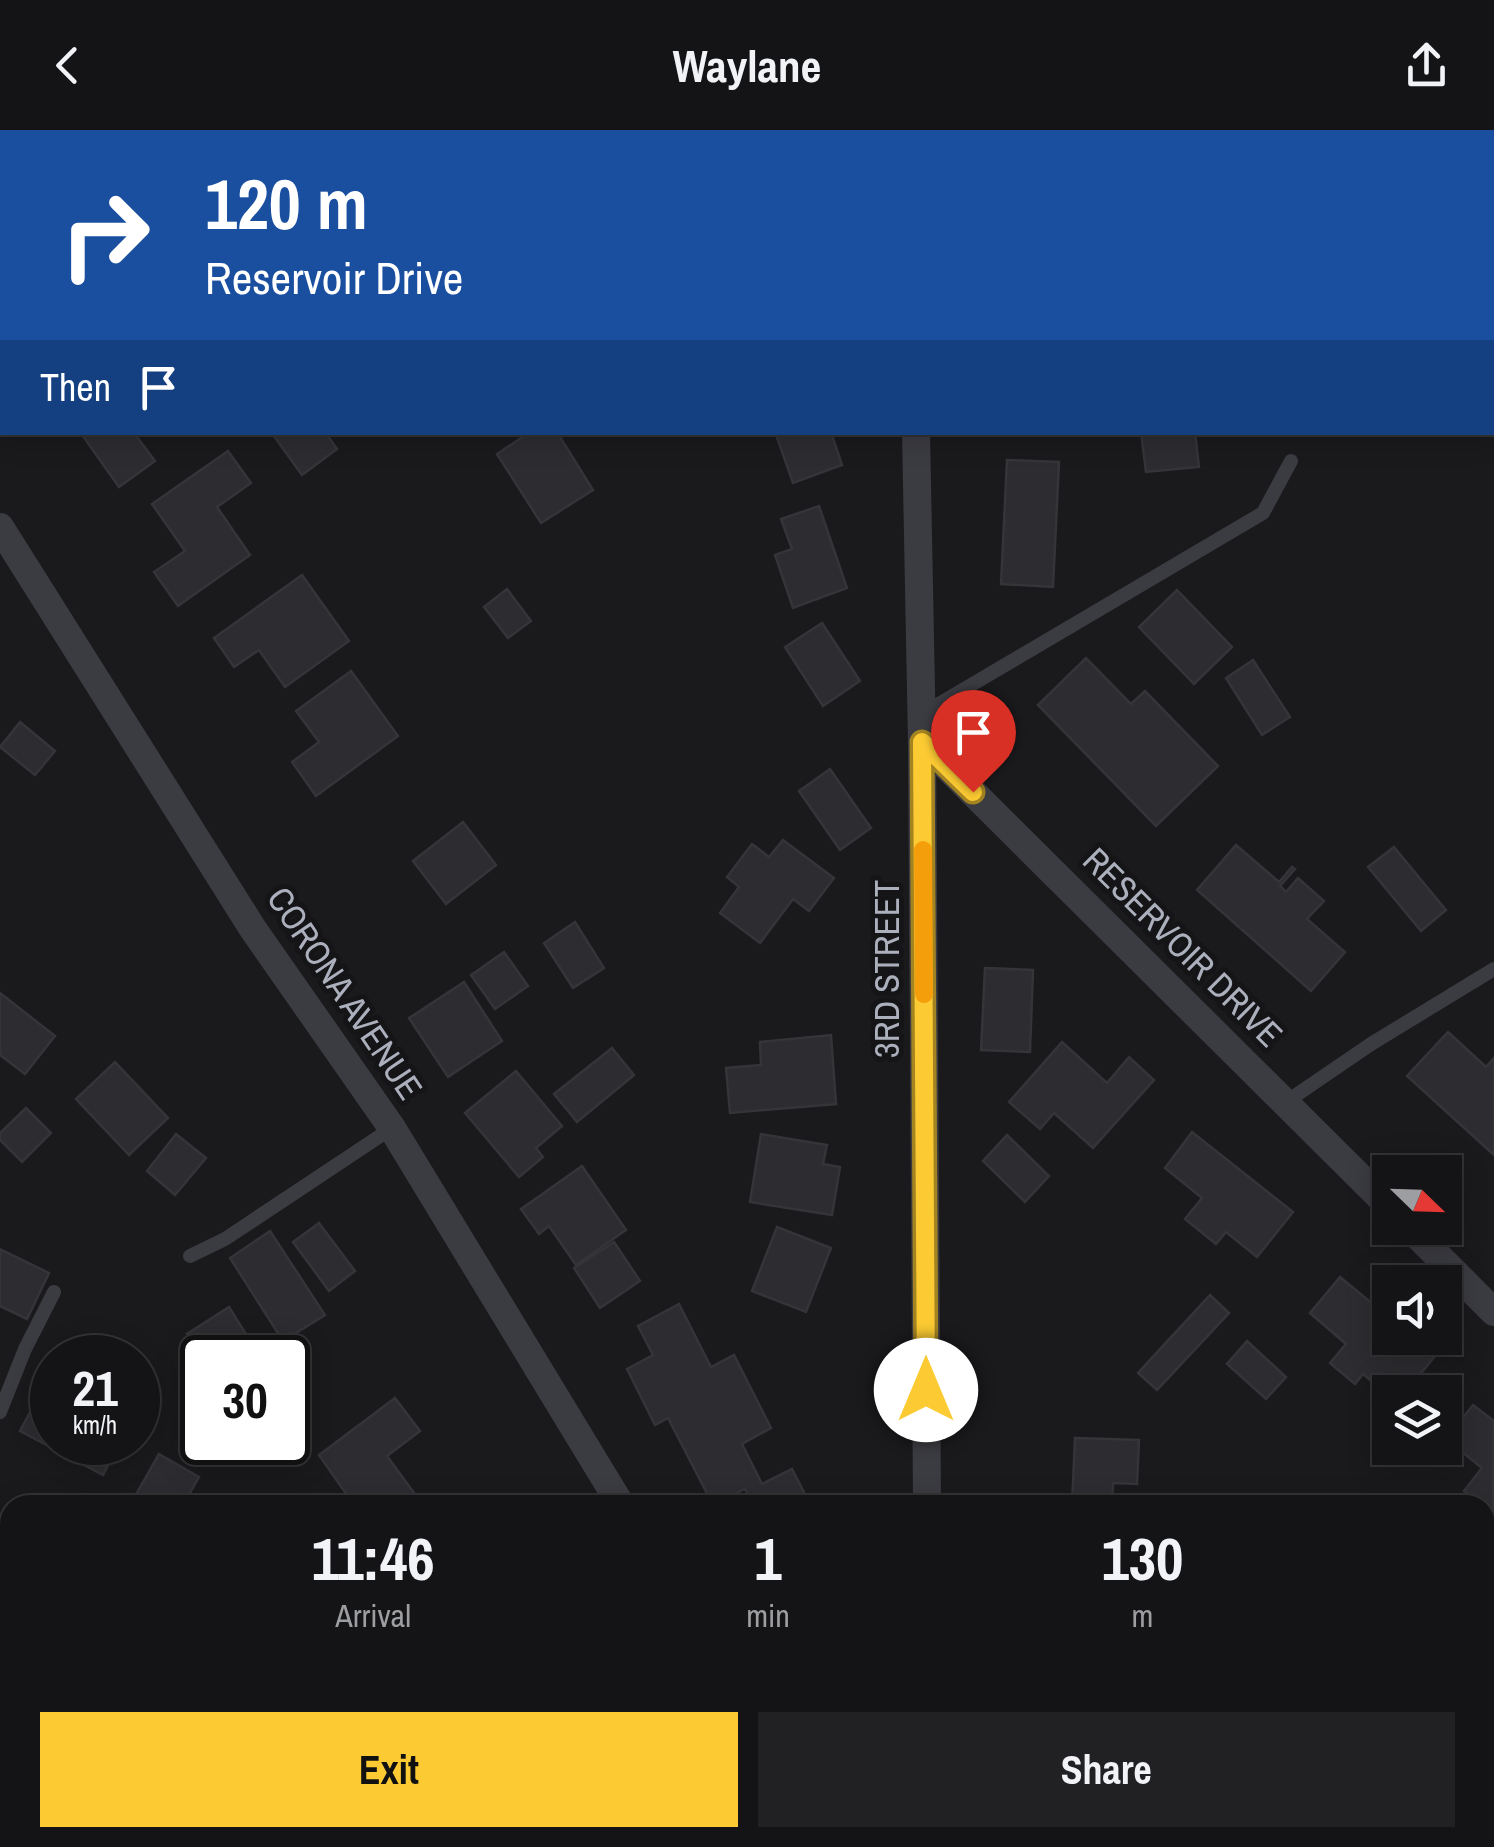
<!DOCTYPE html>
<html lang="en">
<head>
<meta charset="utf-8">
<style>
	:root { --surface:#141416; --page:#212123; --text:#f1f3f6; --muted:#9d9ea1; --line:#333335; --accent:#fccb33 }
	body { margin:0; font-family:"Archivo Narrow",sans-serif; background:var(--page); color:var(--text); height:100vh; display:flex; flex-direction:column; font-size:38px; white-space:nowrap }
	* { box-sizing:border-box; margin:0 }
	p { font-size:32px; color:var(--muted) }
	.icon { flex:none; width:55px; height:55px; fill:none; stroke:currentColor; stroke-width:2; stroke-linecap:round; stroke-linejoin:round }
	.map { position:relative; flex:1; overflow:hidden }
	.drawer { position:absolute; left:0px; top:1365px; width:1495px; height:352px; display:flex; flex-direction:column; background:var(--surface); border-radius:30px 30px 0 0; box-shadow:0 5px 25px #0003,0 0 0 2px var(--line) }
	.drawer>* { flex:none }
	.banner { position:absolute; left:0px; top:0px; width:1495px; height:305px; box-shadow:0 5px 25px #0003,0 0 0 2px var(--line); background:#1a4fa0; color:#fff; overflow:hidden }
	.needle { width:65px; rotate:113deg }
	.tools { position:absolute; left:1372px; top:1025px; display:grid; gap:20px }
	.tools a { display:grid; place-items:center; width:90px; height:90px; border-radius:0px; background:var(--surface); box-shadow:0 5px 25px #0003,0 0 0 2px var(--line); font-size:50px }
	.speed { position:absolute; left:30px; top:1205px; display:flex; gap:20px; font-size:50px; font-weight:700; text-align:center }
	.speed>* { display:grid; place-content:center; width:130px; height:130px; border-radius:50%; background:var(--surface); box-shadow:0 5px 25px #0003,0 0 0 2px var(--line); line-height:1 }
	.speed small { font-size:25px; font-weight:400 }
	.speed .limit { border:5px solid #111; border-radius:15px; background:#fff; color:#111 }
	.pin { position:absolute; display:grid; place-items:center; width:85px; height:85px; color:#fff; margin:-102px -42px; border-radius:50% 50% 50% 0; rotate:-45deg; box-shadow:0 0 10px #0007 }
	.pin .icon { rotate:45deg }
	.me { position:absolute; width:110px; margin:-55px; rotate:0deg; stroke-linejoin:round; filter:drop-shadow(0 0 8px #0008) }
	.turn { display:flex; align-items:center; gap:35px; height:210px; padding:0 40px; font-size:45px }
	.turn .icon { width:130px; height:130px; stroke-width:2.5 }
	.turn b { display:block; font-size:70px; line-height:85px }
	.then { display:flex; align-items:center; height:95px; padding:0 40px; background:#0003; gap:20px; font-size:38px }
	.eta { display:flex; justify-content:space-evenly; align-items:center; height:170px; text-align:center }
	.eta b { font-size:60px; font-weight:800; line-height:70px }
	.cta { display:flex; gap:20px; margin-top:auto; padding:20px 40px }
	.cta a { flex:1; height:115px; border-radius:0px; background:var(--accent); color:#111; font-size:40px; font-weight:800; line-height:115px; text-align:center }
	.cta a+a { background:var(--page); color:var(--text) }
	header { display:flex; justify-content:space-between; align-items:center; height:130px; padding:0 40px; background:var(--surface); font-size:45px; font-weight:800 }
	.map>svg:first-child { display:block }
	.building { fill:#2d2d31; stroke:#343439; stroke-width:2.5 }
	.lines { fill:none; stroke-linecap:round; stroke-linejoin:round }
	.service { stroke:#3b3b42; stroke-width:14 }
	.minor { stroke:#3b3b42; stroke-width:28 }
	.route-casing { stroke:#a48421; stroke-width:25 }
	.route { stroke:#fccb33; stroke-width:18 }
	.slow { stroke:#f59e0b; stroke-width:18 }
	.labels { text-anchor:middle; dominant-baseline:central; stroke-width:10; stroke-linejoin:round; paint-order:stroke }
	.street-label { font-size:35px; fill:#acb0bd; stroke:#151518 }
</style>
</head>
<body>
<header><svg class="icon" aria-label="back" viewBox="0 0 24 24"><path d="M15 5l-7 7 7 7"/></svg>Waylane<svg class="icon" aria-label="share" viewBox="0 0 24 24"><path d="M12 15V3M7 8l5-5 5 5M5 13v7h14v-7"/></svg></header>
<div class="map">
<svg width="1494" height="1717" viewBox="0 0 1494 1717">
	<rect width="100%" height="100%" fill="#1a1a1d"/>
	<!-- building -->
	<g class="building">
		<polygon points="989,0 1057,0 988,2"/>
		<polygon points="2,48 2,120 0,121 0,50"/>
		<polygon points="80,302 143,302 137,307 155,331 119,357"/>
		<polygon points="271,302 325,302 337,319 302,345"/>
		<polygon points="530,302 557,302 593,360 541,393 497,324"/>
		<polygon points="775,302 831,302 842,335 793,353"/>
		<polygon points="1141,302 1195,302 1199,337 1146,342"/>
		<polygon points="228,321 251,353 217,377 250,425 178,476 154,442 185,421 152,374"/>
		<polygon points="1007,330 1059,332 1053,457 1001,454"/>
		<polygon points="819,376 847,458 793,478 775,425 792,419 781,389"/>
		<polygon points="302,445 349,511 285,557 259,520 234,537 214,508"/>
		<polygon points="507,459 531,491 508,508 484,477"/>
		<polygon points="1177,460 1232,517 1194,554 1139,497"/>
		<polygon points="822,493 860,551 823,576 785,517"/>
		<polygon points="1086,528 1131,574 1145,561 1218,636 1156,696 1038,575"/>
		<polygon points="1253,530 1290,587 1262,605 1226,548"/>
		<polygon points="351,541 398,606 316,666 292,632 319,612 296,581"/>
		<polygon points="20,592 55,621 35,645 0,617"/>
		<polygon points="830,639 871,698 840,720 799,661"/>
		<polygon points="463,692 496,735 446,774 413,731"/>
		<polygon points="783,710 834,748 809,781 793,769 760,813 720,783 739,757 727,747 752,714 769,727"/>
		<polygon points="1236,715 1279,752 1292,737 1295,739 1280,756 1286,762 1298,748 1324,771 1307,789 1345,822 1311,861 1197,760"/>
		<polygon points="1394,717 1446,780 1421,801 1368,737"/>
		<polygon points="575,792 604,838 573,858 544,813"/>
		<polygon points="504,822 528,856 495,879 471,845"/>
		<polygon points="985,838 1033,840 1030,922 981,920"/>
		<polygon points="464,852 502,911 448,947 409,888"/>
		<polygon points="0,863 55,906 25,944 0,925"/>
		<polygon points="1448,902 1486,937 1494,928 1494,1025 1407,946"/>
		<polygon points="831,905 836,974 730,983 726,938 761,935 760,912"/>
		<polygon points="1062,912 1107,953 1129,927 1154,950 1093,1018 1054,983 1040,999 1009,972"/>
		<polygon points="612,918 634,945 577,992 554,964"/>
		<polygon points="115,932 168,988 129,1025 76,969"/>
		<polygon points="516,941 562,996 536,1018 543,1027 519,1047 465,983"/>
		<polygon points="26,978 51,1003 22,1032 0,1010 0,1003"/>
		<polygon points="1192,1002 1293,1082 1257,1127 1226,1102 1216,1114 1185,1089 1202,1068 1165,1038"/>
		<polygon points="176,1004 206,1028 175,1065 147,1041"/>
		<polygon points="761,1004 827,1015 823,1034 840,1037 832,1085 750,1072"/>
		<polygon points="1007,1005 1049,1046 1025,1072 983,1031"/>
		<polygon points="582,1036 626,1100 576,1135 549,1096 539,1104 521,1079"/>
		<polygon points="319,1093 355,1141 329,1161 293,1112"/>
		<polygon points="777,1097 831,1118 806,1182 752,1161"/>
		<polygon points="270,1101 325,1185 283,1211 230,1128"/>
		<polygon points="614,1112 640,1151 600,1178 574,1138"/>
		<polygon points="0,1119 49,1143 27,1189 0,1176"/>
		<polygon points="1340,1147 1390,1188 1390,1208 1413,1208 1435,1226 1406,1262 1390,1262 1390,1267 1363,1244 1355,1254 1330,1233 1346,1214 1310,1183"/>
		<polygon points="1210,1165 1229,1183 1157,1260 1138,1243"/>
		<polygon points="679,1174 711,1237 734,1225 771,1298 742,1314 762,1354 792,1339 809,1372 803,1375 753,1375 745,1359 713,1375 668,1288 655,1295 627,1239 653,1225 638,1196"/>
		<polygon points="229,1177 261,1228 202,1228 187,1204"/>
		<polygon points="1247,1211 1286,1247 1266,1269 1227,1234"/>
		<polygon points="52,1241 52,1312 120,1312 103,1345 20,1301"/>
		<polygon points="395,1268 420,1301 387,1326 420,1371 416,1375 354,1375 319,1325"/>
		<polygon points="1473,1275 1494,1291 1493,1383 1464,1361 1482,1338 1446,1309"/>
		<polygon points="1075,1308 1139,1310 1137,1354 1113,1353 1112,1375 1072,1375"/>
		<polygon points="159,1324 199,1347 183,1375 146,1375 134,1368"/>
		<polygon points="5,1448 10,1450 10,1522 4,1535 0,1534 0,1459"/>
		<polygon points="650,1708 690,1708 677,1717 656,1717"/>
		<polygon points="1011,1708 1123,1708 1122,1717 1010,1717"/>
	</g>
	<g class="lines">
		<!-- service -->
		<g class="service">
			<polyline points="922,584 1263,383 1291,331"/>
			<polyline points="1286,972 1371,914 1494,839"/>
			<polyline points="190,1126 225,1109 392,998"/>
			<polyline points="0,1282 25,1219 54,1162"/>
		</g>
		<!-- minor -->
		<g class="minor">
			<polyline points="914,2 915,0"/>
			<polyline points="916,302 922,612 927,1375"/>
			<polyline points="0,397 253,799 392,998 621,1375"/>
			<polyline points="922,612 1390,1077"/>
			<polyline points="1410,1098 1494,1182"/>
			<polyline points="0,1702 17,1717"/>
			<polyline points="823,1708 829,1717"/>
			<polyline points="928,1708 929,1717"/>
		</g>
	</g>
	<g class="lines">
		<!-- route casing -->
		<g class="route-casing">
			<polyline id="route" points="926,1260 922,612 973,662"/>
		</g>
		<!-- route -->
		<use href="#route" class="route"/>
		<!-- slow -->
		<polyline class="slow" points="923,720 924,864"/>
	</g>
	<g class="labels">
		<!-- street labels -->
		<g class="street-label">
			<text transform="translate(1183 817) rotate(45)">RESERVOIR DRIVE</text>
			<text transform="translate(886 839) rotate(-90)">3RD STREET</text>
			<text transform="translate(345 863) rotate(56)">CORONA AVENUE</text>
		</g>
	</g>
</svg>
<div class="tools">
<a><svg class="needle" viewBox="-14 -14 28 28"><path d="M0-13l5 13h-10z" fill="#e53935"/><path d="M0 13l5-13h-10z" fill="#9d9ea1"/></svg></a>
<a><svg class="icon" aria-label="sound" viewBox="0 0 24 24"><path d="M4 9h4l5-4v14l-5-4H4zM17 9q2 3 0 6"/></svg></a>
<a><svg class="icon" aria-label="layers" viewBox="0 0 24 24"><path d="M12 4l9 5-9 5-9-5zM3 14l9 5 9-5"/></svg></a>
</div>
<div class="speed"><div>21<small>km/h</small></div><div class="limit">30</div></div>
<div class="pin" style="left:973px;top:662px;background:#d93025"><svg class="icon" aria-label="arrive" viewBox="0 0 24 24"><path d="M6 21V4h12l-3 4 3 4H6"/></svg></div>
<svg class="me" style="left:926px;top:1260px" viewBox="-20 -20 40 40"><circle r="19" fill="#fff"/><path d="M0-13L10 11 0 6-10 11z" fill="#fccb33"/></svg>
<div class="banner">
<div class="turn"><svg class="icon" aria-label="right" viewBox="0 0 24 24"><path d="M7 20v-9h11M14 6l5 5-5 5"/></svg><div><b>120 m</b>Reservoir Drive</div></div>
<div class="then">Then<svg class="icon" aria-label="arrive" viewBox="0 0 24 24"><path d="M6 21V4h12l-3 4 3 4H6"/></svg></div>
</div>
<section class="drawer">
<div class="eta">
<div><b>11:46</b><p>Arrival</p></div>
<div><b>1</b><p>min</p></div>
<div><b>130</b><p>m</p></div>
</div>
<div class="cta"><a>Exit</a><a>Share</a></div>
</section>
</div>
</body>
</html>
